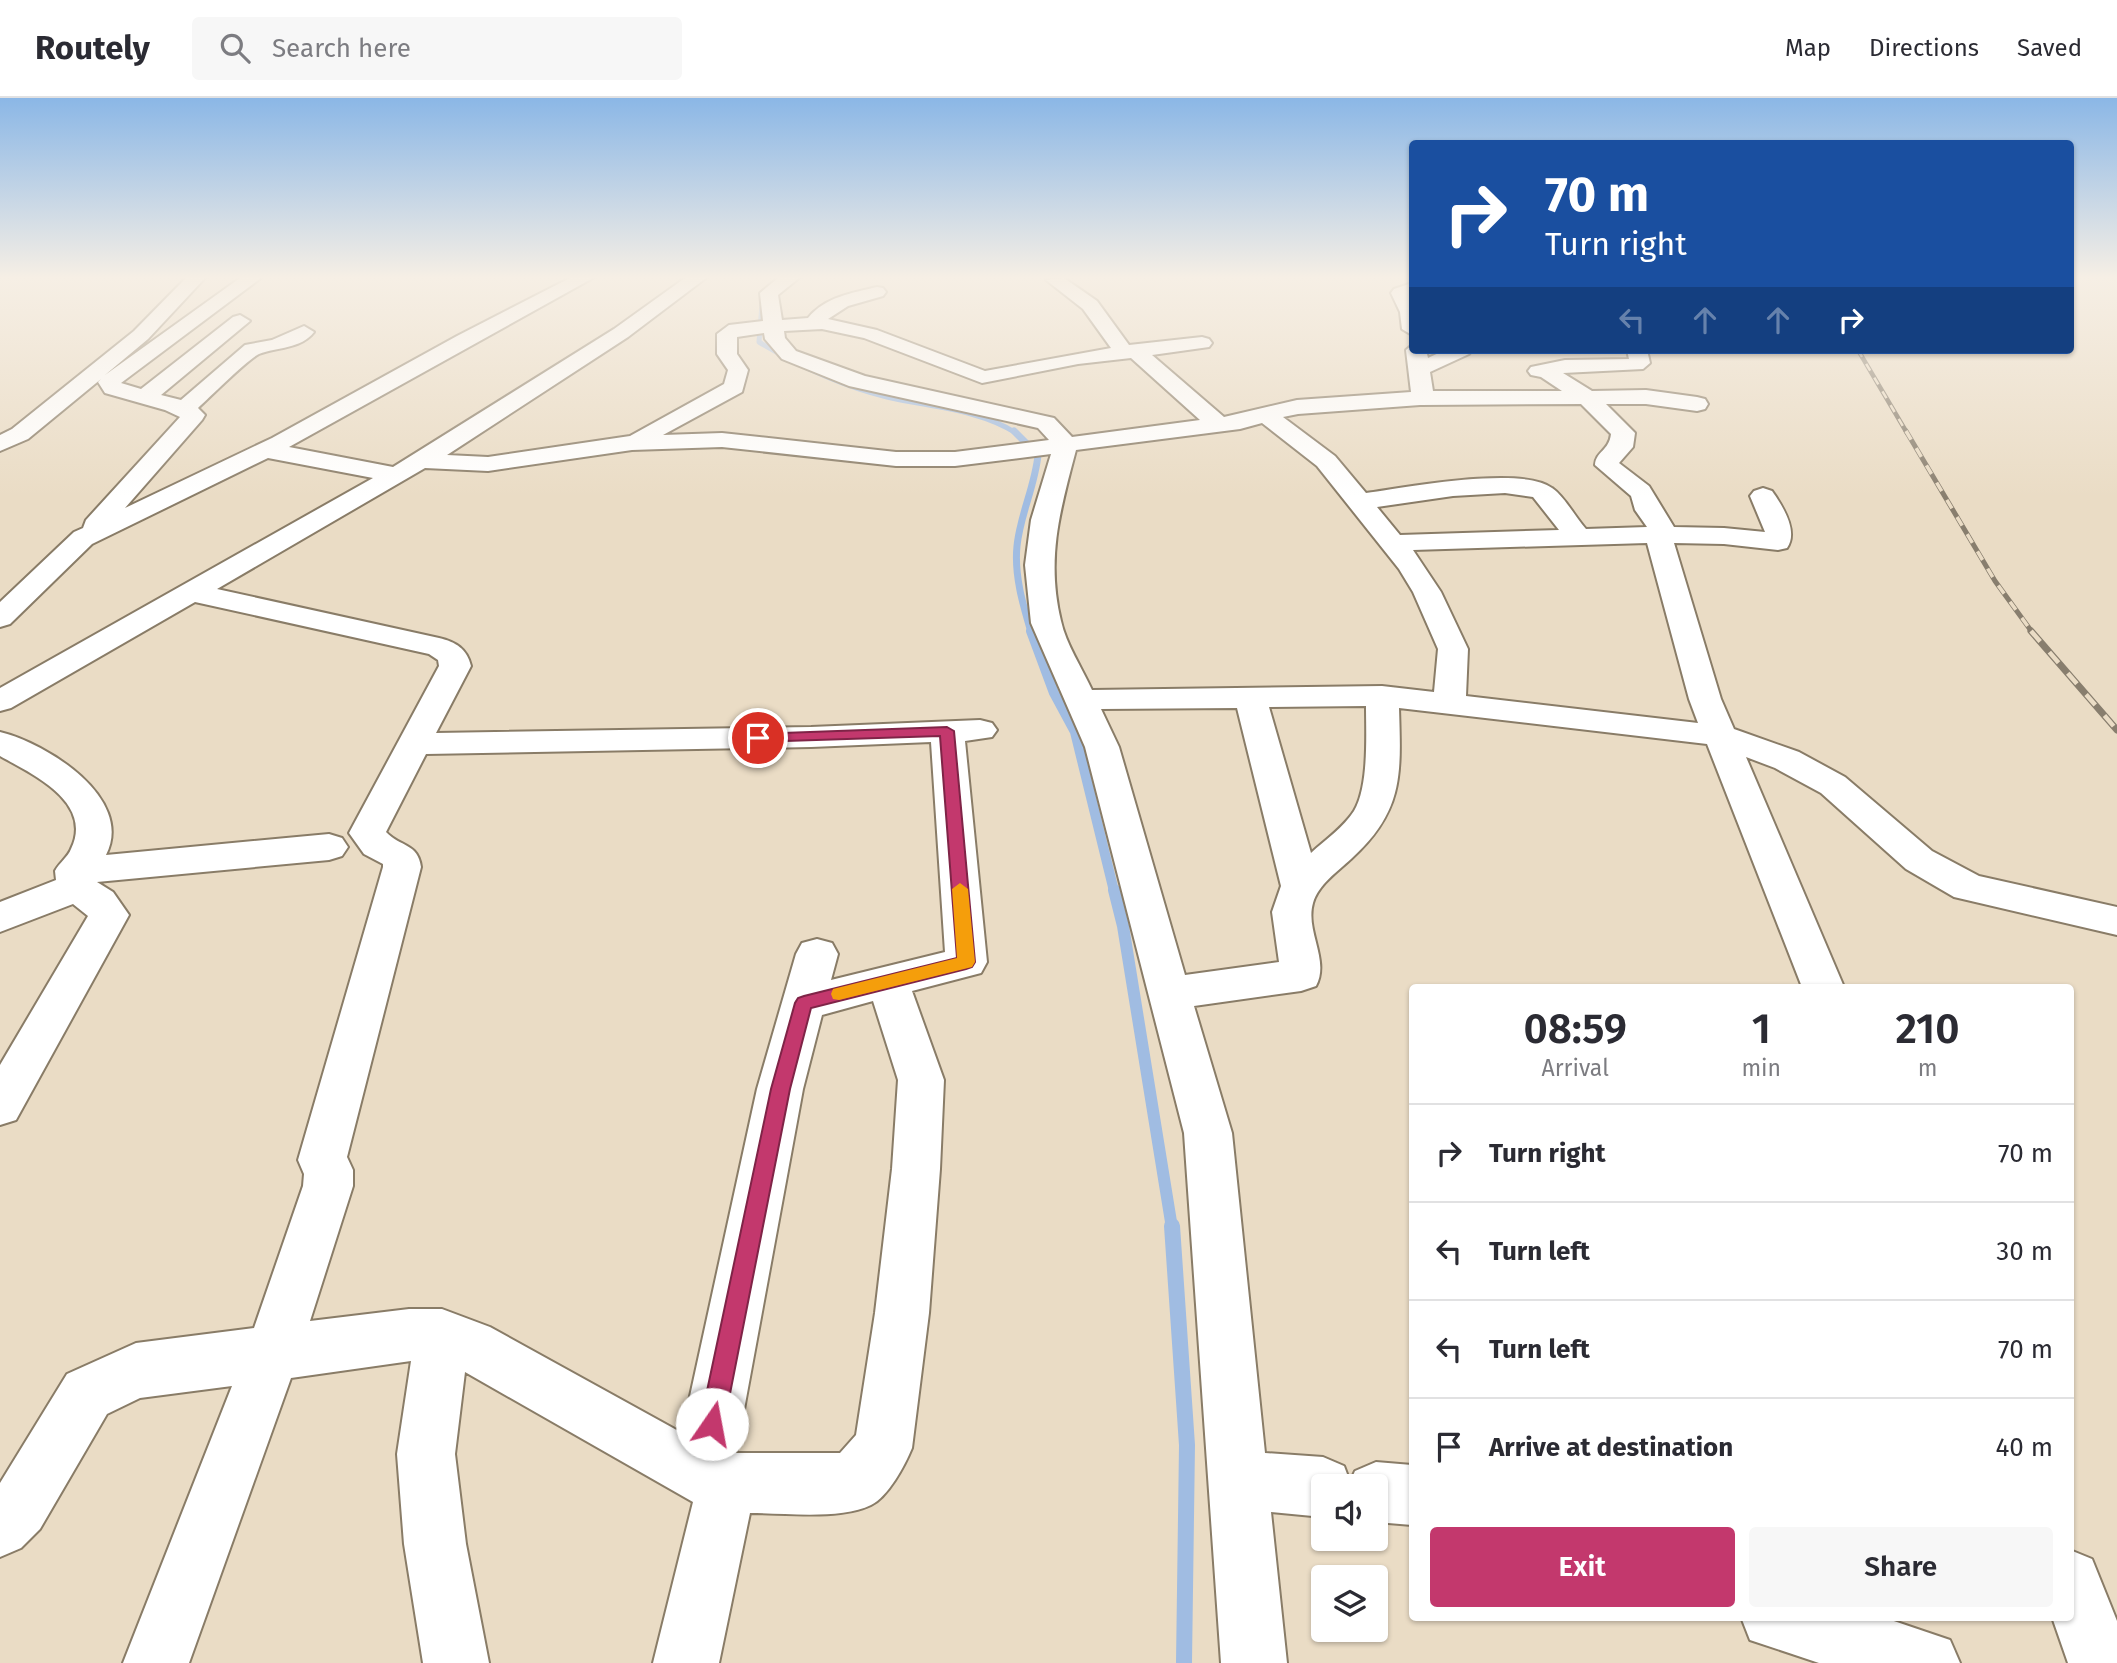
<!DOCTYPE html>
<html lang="en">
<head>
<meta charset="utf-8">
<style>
	:root { --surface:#fff; --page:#f7f7f7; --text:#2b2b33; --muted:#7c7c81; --line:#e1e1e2; --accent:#c3386d }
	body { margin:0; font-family:"Fira Sans",sans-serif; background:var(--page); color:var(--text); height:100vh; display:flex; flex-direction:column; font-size:26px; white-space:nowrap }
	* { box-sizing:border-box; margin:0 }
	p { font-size:23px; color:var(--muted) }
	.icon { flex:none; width:38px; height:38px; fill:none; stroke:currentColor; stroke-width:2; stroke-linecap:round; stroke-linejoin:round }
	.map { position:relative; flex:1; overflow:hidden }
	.details { position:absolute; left:1409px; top:886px; width:665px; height:637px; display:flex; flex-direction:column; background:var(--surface); border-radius:7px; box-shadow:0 2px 5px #0004 }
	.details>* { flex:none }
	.top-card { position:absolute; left:1409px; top:42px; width:665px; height:214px; border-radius:7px; box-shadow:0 2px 5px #0004; background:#1a4fa0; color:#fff; overflow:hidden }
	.tools { position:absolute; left:1311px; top:1376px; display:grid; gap:14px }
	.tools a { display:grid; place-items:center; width:77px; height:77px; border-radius:7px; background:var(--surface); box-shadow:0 2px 5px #0004; font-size:35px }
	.pin { position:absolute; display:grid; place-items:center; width:60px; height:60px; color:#fff; margin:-30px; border:4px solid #fff; border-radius:50%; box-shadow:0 2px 7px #0007 }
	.me { position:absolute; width:77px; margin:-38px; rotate:12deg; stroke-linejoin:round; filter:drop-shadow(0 0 5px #0008) }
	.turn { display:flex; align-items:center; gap:24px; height:147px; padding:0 21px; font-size:32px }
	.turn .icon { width:91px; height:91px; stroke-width:2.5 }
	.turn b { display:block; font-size:49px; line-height:60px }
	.lanes { display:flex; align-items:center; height:66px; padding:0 21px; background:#0003; justify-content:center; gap:35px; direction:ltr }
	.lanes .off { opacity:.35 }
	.eta { display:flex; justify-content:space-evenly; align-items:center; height:119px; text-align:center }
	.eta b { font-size:42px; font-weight:600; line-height:49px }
	.cta { display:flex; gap:14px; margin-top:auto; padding:14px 21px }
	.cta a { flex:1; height:80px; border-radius:7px; background:var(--accent); color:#fff; font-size:28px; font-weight:600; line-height:80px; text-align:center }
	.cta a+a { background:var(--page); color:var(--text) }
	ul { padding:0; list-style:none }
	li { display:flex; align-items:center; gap:21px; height:98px; padding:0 21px; border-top:2px solid var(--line) }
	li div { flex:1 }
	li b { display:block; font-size:26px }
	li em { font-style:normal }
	header { display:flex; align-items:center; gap:42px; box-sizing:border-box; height:98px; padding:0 35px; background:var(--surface); border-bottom:2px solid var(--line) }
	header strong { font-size:33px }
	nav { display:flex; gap:38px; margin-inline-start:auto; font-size:24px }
	.search { width:490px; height:63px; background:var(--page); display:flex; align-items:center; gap:18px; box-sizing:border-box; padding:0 24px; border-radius:7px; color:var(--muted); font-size:26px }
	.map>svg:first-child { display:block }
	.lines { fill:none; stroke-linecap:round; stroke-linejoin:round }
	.stream-far4 { stroke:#a0bce2; stroke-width:5 }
	.stream-far3 { stroke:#a0bce2; stroke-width:7 }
	.stream-far2 { stroke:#a0bce2; stroke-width:10 }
	.stream-far1 { stroke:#a0bce2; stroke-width:12 }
	.stream { stroke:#a0bce2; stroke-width:16 }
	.minor-casing { stroke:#897c67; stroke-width:4 }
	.minor { fill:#fff; fill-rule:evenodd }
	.rail-far2-casing { stroke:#887e6e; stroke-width:4.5 }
	.rail-far1-casing { stroke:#887e6e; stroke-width:5 }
	.rail-casing { stroke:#887e6e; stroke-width:7 }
	.rail-far2 { stroke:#eadcc5; stroke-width:2.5; stroke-dasharray:8; stroke-linecap:butt }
	.rail-far1 { stroke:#eadcc5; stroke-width:3.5; stroke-dasharray:10; stroke-linecap:butt }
	.rail { stroke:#eadcc5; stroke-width:4.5; stroke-dasharray:14; stroke-linecap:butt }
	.route { fill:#c3386d; stroke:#7f2447; stroke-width:2 }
	.slow { fill:#f59e0b }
</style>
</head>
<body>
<header>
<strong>Routely</strong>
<div class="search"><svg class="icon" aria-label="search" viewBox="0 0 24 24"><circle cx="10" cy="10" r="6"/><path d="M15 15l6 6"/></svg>Search here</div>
<nav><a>Map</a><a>Directions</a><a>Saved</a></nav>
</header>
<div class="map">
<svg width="2117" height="1565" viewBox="0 0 2117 1565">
	<rect width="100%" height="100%" fill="#eadcc5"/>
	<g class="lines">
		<!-- stream-far4 -->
		<path class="stream-far4" d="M778,180l-15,14 -4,50c40,24 83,44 128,55 42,10 92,12 129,36"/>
		<!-- stream-far3 -->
		<path class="stream-far3" d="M1014,333l24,24c-3,31 -18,60 -21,91 -3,29 6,59 14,86"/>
		<!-- stream-far2 -->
		<polyline class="stream-far2" points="1031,533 1054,595 1075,634 1114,793"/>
		<!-- stream-far1 -->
		<polyline class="stream-far1" points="1114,792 1123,828 1172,1130"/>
		<!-- stream -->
		<polyline class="stream" points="1172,1128 1187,1347 1184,1565"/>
		<!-- minor casing -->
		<g class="minor-casing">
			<g id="minor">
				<path d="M186,180h19l-57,61 -43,36 135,-97h21l-140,105 20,6 92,-72 7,-2 10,6 -89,74 20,5 64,-55 27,-5 32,-14 10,6c-13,17 -37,15 -55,22 -11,5 -49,43 -61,54l7,7 -3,5 -77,88 147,-70 185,-102 113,-58h23l-304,169 104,20 221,-138 71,-51h21l-78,59 -181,118 41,2 142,-21 94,-52 4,-14 -11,-16v-20l12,-9 34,-4 -3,-28 18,-15h21l-21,17 4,25 26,-2c17,-21 44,-25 69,-31l6,1 3,4 -3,4 -35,10 -20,13 49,11 108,41 126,-23 -28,-39 -37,-29 18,-2 33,23 32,44 73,-8 7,2 3,4 -3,4 -57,8 72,62 73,-17 114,-8 -5,-42 6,-5v5h14l2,8 17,-8h27l-3,4 -39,18 3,19h129l-21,-14 -10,-2 -3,-4 3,-4 34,-7 64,-1 -2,-9h20l3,13 -7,6 -80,4 29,18 54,-1 51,7 8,2 3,5 -3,5 -8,2 -51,-7h-40l29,29 -2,14 -14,16 30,23 25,41 50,1 41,4 -15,-36 4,-5 9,-3 9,3c10,14 27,40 15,57l-9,2 -54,-6 -50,-1 47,156 13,30 65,23 46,25 87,74 47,25 138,31v28l-163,-38 -48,-28 -85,-76 -46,-25 -29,-11 98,230h-42l-95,-243 -308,-36c2,66 5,103 -48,151 -13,12 -33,26 -38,44 -8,28 17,57 3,83l-15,5 -107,15 38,127 33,320 58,4 21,9 6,16 5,-11 21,-9 36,3v60l-36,-3v-36h-53v31l-52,-5 16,151h-66l-37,-530 -99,-386 -54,-124 -6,-58 6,-45 20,-66 -96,12h-59l-174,-19 -90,3 -144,21 -63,-3 -208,121 222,49c17,4 28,11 32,28l-35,67 375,-6 169,-7 12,3 5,7 -5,7 -27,4 22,221 -6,11 -69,18 32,89 -4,89 -11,144 -17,135c-7,17 -24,49 -41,57 -30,15 -87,8 -121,8l-31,150h-66l40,-161 -228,-130 -10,82 11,90 23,119h-66l-19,-119 -7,-90 14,-93 -120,17 -102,285h-66l109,-277 -92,12 -33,16 -67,115 -19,19 -21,9v-74l67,-109 69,-31 118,-15 49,-142 1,-12 -6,-14 85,-293v-3l-19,-10 -15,-21 90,-167 -1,-6 -9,-6 -234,-52 -184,106 -11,3v-23l373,-210 -105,-20 -176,86 -82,80 -10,3v-25l74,-70 9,-4 3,-8 94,-103 -15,-7 -60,-17 -7,-11 3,-3 -73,60 -28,12v-16l12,-6 122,-98zM822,231l42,9 118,45 96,-19 53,-6 69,62 -128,17 -18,-19 -189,-42 -69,-25 -11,-13 -1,-7zM764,235l1,6 17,20 67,27 189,42 11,12 -94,12h-59l-174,-19 -59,2 79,-43 6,-22 -11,-16v-17zM1581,306l30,30c-2,17 -15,17 -16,31l36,31 4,14 12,17 -61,2c-11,-12 -21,-32 -34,-41 -30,-23 -149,0 -186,5l-31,-37 -52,-39 15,-3 122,-9zM1262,325l55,43 82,103 14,23 25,57 -4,43 -52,-6 -290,4c-10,-22 -26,-46 -31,-69 -15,-62 -1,-111 15,-171l164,-21zM1505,395l28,4 26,33 -159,5 -23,-28 76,-11zM1647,445l42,156 9,24 -232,-27 2,-47 -27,-57 -28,-42zM1366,608c0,28 3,80 -12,105 -10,16 -29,29 -43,42l-42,-146zM1237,610l44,178 -9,26 7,50 -94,13 -66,-228 -18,-38zM931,644l14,210 -114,28 7,-26 -6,-11 -15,-4 -15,4 -6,11 -39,135 -75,344 -192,-106 -48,-18h-33l-99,12 43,-135v-16l-6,-13 74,-290c-3,-24 -21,-20 -35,-35l40,-78 385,-7zM873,903l25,79 -6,89 -17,144 -19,122 -16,18h-104l67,-364 19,-74z"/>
				<polygon points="1412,185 1412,237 1402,231 1400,214 1391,195 1394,191"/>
				<path d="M0,634c46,11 135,66 106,123l223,-21 13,4 6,9 -6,9 -13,4 -232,22 16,10 16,23 -113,205 -16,5v-60l88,-149 -15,-12 -73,28v-30l56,-22 -1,-9c4,-8 13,-14 16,-22 23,-47 -39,-75 -71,-93z"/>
				<polygon points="2070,1452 2092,1461 2117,1523 2117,1565 2068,1565 2052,1519 2070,1519"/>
				<polygon points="1741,1519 1882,1519 1950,1542 1960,1565 1819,1565 1750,1542"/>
			</g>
		</g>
		<!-- minor -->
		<use href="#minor" class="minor"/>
		<!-- rail-far2 casing -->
		<g class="rail-far2-casing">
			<polyline id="rail-far2" points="1858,252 1907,335"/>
		</g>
		<!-- rail-far1 casing -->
		<g class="rail-far1-casing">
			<polyline id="rail-far1" points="1906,333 1995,483 2032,534"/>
		</g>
		<!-- rail casing -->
		<g class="rail-casing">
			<polyline id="rail" points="2031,533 2117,632"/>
		</g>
		<!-- rail-far2 -->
		<use href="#rail-far2" class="rail-far2"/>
		<!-- rail-far1 -->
		<use href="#rail-far1" class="rail-far1"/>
		<!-- rail -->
		<use href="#rail" class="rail"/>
	</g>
	<!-- sky -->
	<linearGradient id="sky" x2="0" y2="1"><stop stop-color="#8bb7e6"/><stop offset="0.45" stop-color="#f6efe5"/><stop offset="1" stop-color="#f6efe5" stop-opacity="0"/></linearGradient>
	<rect width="2117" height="399" fill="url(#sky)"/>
	<!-- route -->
	<polygon class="route" points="947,629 954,633 975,864 972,869 966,871 811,910 790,991 724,1326 721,1335 712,1338 704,1335 700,1326 771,991 795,905 798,900 804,898 957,860 940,638 758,644 751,640 758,636"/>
	<!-- slow -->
	<polygon class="slow" points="960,785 968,791 975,864 972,869 839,902 833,901 831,896 833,891 957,860 952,791"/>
</svg>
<div class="tools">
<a><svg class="icon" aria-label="sound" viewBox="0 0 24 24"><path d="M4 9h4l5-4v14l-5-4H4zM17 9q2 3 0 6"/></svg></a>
<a><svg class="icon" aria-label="layers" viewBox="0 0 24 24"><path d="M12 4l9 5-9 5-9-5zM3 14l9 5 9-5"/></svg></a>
</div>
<div class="pin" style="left:758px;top:640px;background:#d93025"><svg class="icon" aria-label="arrive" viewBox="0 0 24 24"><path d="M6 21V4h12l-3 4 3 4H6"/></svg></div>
<svg class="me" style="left:712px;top:1326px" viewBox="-20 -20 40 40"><circle r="19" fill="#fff"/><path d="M0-13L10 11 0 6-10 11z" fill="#c3386d"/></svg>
<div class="top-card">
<div class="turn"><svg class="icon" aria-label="right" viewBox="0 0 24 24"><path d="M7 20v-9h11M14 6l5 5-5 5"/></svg><div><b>70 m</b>Turn right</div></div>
<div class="lanes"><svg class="icon off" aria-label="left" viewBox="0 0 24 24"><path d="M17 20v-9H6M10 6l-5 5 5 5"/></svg><svg class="icon off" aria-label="ahead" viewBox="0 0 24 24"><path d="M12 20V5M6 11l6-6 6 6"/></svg><svg class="icon off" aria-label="ahead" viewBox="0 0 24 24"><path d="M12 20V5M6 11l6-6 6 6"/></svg><svg class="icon" aria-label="right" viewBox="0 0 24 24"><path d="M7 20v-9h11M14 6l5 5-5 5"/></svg></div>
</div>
<section class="details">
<div class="eta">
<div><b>08:59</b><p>Arrival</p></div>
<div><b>1</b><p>min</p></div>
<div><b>210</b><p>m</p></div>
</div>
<ul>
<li><svg class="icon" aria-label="right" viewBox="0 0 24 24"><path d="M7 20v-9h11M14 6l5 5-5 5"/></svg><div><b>Turn right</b></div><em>70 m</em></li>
<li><svg class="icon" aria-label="left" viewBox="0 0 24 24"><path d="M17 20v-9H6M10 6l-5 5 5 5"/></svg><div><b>Turn left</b></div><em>30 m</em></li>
<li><svg class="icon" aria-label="left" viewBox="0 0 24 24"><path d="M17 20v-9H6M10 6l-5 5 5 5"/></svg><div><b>Turn left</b></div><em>70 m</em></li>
<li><svg class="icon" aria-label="arrive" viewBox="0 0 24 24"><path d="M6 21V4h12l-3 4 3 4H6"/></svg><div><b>Arrive at destination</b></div><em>40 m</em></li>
</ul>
<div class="cta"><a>Exit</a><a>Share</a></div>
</section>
</div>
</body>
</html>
